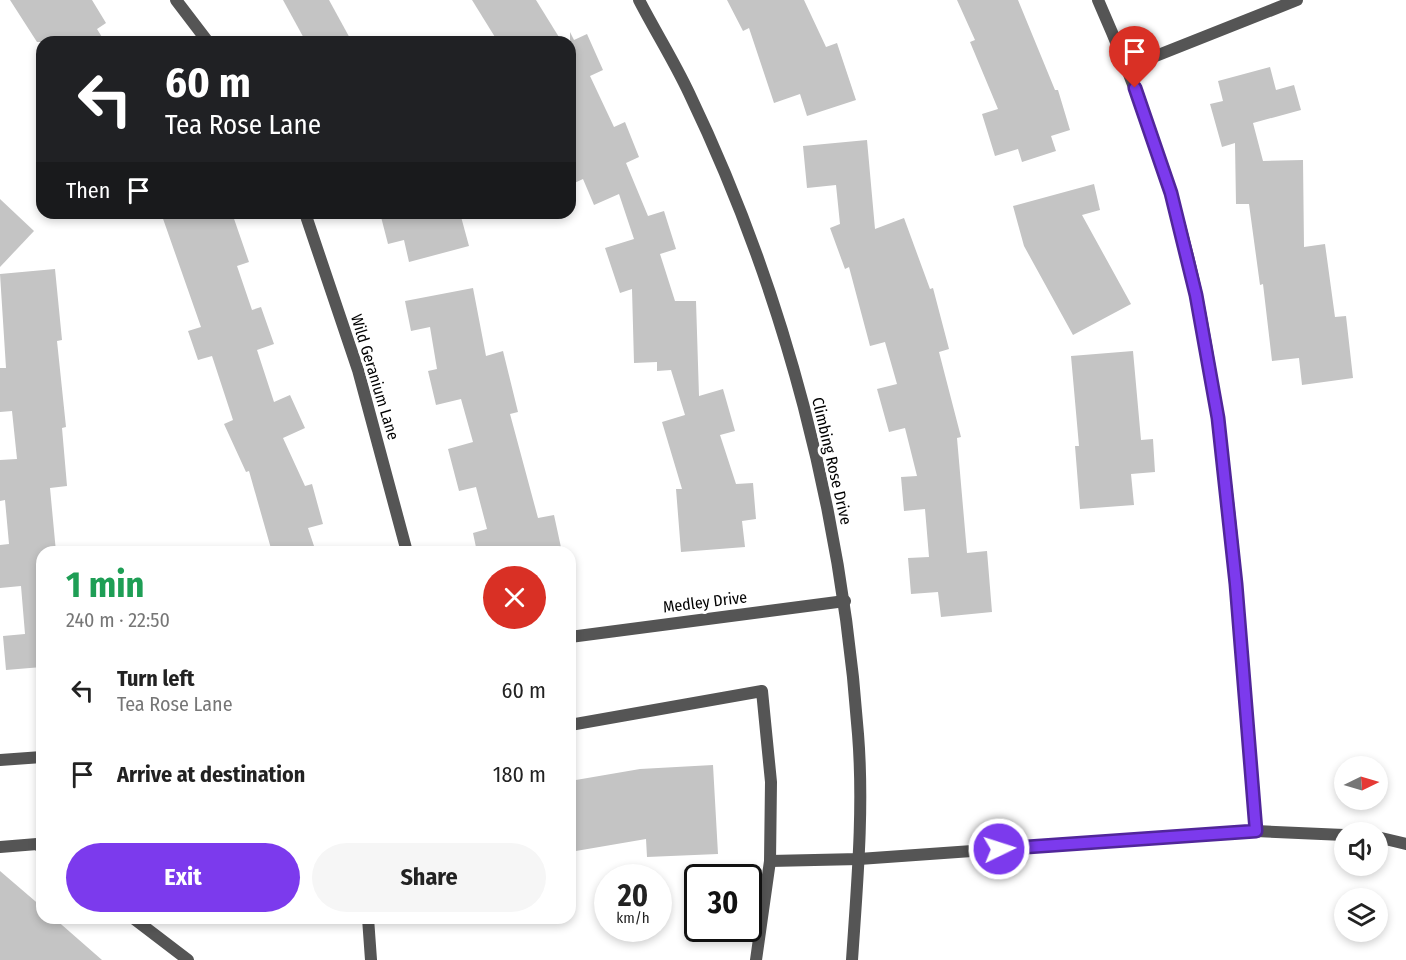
<!DOCTYPE html>
<html lang="en">
<head>
<meta charset="utf-8">
<style>
	:root { --surface:#fff; --page:#f6f6f6; --text:#222; --muted:#767676; --accent:#7c3aed }
	body { margin:0; font-family:"Fira Sans Condensed",sans-serif; background:var(--page); color:var(--text); height:100vh; display:flex; flex-direction:column; font-size:22px; white-space:nowrap }
	* { box-sizing:border-box; margin:0 }
	p { font-size:20px; color:var(--muted) }
	.icon { flex:none; width:33px; height:33px; fill:none; stroke:currentColor; stroke-width:2; stroke-linecap:round; stroke-linejoin:round }
	.map { position:relative; flex:1; overflow:hidden }
	.panel { position:absolute; left:36px; top:546px; width:540px; height:378px; display:flex; flex-direction:column; background:var(--surface); border-radius:18px; box-shadow:0 3px 9px #0003 }
	.panel>* { flex:none }
	.guide { position:absolute; left:36px; top:36px; width:540px; height:183px; border-radius:18px; box-shadow:0 3px 9px #0003; background:#202124; color:#fff; overflow:hidden }
	.needle { width:39px; rotate:85deg }
	.tools { position:absolute; left:1334px; top:756px; display:grid; gap:12px }
	.tools a { display:grid; place-items:center; width:54px; height:54px; border-radius:50%; background:var(--surface); box-shadow:0 3px 9px #0003; font-size:30px }
	.speed { position:absolute; left:594px; top:864px; display:flex; gap:12px; font-size:30px; font-weight:700; text-align:center }
	.speed>* { display:grid; place-content:center; width:78px; height:78px; border-radius:50%; background:var(--surface); box-shadow:0 3px 9px #0003; line-height:1 }
	.speed small { font-size:15px; font-weight:400 }
	.speed .limit { border:3px solid #111; border-radius:9px; background:#fff; color:#111 }
	.pin { position:absolute; display:grid; place-items:center; width:51px; height:51px; color:#fff; margin:-62px -26px; border-radius:50% 50% 50% 0; rotate:-45deg; box-shadow:0 0 6px #0007 }
	.pin .icon { rotate:45deg }
	.me { position:absolute; width:66px; margin:-33px; rotate:86deg; stroke-linejoin:round; filter:drop-shadow(0 0 4px #0008) }
	.turn { display:flex; align-items:center; gap:21px; height:126px; padding:0 30px; font-size:27px }
	.turn .icon { width:78px; height:78px; stroke-width:2.5 }
	.turn b { display:block; font-size:42px; line-height:51px }
	.then { display:flex; align-items:center; height:57px; padding:0 30px; background:#0003; gap:12px; font-size:22px }
	.round { display:grid; place-items:center; flex:none; width:63px; height:63px; border-radius:32px; background:var(--page) }
	.overview { display:flex; align-items:center; justify-content:space-between; height:102px; padding:0 30px }
	h1 { font-size:36px; font-weight:700; line-height:45px; color:#1e9e55 }
	.action { display:flex; gap:12px; margin-top:auto; padding:12px 30px }
	.action a { flex:1; height:69px; border-radius:36px; background:var(--accent); color:#fff; font-size:24px; font-weight:700; line-height:69px; text-align:center }
	.action a+a { background:var(--page); color:var(--text) }
	ul { padding:0; list-style:none }
	li { display:flex; align-items:center; gap:18px; height:84px; padding:0 30px }
	li div { flex:1 }
	li b { display:block; font-size:22px }
	li em { font-style:normal }
	.map>svg:first-child { display:block }
	.building { fill:#c4c4c4 }
	.lines { fill:none; stroke-linecap:round; stroke-linejoin:round }
	.service { stroke:#555; stroke-width:12 }
	.minor { stroke:#555; stroke-width:12 }
	.tertiary { stroke:#555; stroke-width:12 }
	.route-casing { stroke:#51269a; stroke-width:15 }
	.route { stroke:#7c3aed; stroke-width:10 }
	.labels { text-anchor:middle; dominant-baseline:central; stroke-width:6; stroke-linejoin:round; paint-order:stroke }
	.street-label { font-size:16px; fill:#000; stroke:#fff }
</style>
</head>
<body>
<div class="map">
<svg width="1406" height="960" viewBox="0 0 1406 960">
	<rect width="100%" height="100%" fill="#fff"/>
	<!-- building -->
	<g class="building">
		<polygon points="10,0 92,0 106,23 97,29 105,42 37,42"/>
		<polygon points="283,0 329,0 352,42 306,42"/>
		<polygon points="472,0 536,0 562,42 498,42"/>
		<polygon points="727,0 804,0 826,47 837,43 856,100 807,116 800,94 774,103 749,28 743,31"/>
		<polygon points="957,0 1018,0 1055,90 1058,90 1070,130 1051,136 1056,151 1022,162 1018,149 995,156 982,114 998,109 970,42 975,40"/>
		<polygon points="570,32 574,40 587,34 603,70 590,76 614,127 625,122 639,157 626,163 648,216 664,211 676,249 660,254 675,301 696,301 699,396 723,389 735,431 720,435 736,484 753,483 756,519 742,521 745,547 681,552 676,489 682,489 662,422 685,415 671,370 657,371 657,362 634,363 632,289 620,293 605,248 634,239 619,194 594,205 583,179 570,185"/>
		<polygon points="1270,67 1276,90 1294,85 1301,110 1253,123 1263,161 1303,160 1304,247 1325,244 1335,317 1346,316 1353,378 1302,385 1299,358 1272,361 1263,284 1260,285 1249,204 1236,204 1235,143 1222,147 1210,104 1223,101 1218,81"/>
		<polygon points="867,140 875,229 904,218 930,289 933,288 949,349 939,352 961,437 957,438 967,553 987,551 992,612 941,617 938,592 911,594 908,558 929,557 925,509 904,511 901,477 917,476 905,428 889,432 877,389 897,384 885,342 870,346 849,267 845,269 830,228 840,224 836,185 807,188 803,146"/>
		<polygon points="1094,184 1100,210 1082,215 1131,304 1073,335 1024,246 1013,206"/>
		<polygon points="0,199 34,231 0,267"/>
		<polygon points="161,213 232,213 249,262 237,266 252,310 261,307 274,344 257,350 274,402 290,395 305,428 283,438 305,486 312,484 323,524 308,528 314,546 294,552 272,552 249,471 246,472 224,424 233,420 212,356 198,360 188,331 201,327"/>
		<polygon points="380,213 460,213 469,246 409,262 404,240 388,244"/>
		<polygon points="55,269 62,340 57,341 66,427 62,428 67,486 50,488 56,552 42,552 42,667 6,670 3,636 25,634 21,586 0,588 0,545 9,544 5,500 0,501 0,460 17,459 12,411 0,412 0,368 6,368 0,274"/>
		<polygon points="473,288 486,356 503,351 518,412 510,414 538,518 554,515 562,552 477,552 473,533 487,529 476,487 459,491 448,449 473,442 461,399 436,405 428,371 437,369 430,327 411,331 405,301"/>
		<polygon points="1133,351 1141,440 1153,439 1155,472 1131,474 1134,505 1080,509 1075,446 1079,446 1071,356"/>
		<polygon points="713,765 718,854 647,857 646,839 570,852 570,781 640,769"/>
		<polygon points="0,871 42,907 42,918 54,918 102,960 0,960"/>
	</g>
	<g class="lines">
		<!-- service -->
		<g class="service">
			<polyline points="0,847 37,844 42,848"/>
			<polyline points="133,918 188,960"/>
		</g>
		<!-- minor -->
		<g class="minor">
			<polyline points="176,0 208,42"/>
			<path d="M1098,0c42,95 78,194 99,296 35,176 45,356 59,535"/>
			<polyline points="1128,67 1297,0"/>
			<polyline points="305,213 358,370 407,552"/>
			<polyline points="570,637 845,601"/>
			<polyline points="570,725 762,691 771,782 770,861 756,960"/>
			<polyline points="0,760 42,757"/>
			<polyline points="1377,837 1406,844"/>
			<polyline points="770,861 859,859 1256,831 1344,835"/>
			<polyline points="368,918 371,960"/>
		</g>
		<!-- tertiary -->
		<path class="tertiary" d="M639,0c16,31 35,61 50,93 96,200 153,420 169,641 6,75 -1,151 -6,226"/>
	</g>
	<g class="lines">
		<!-- route casing -->
		<g class="route-casing">
			<polyline id="route" points="999,849 1256,831 1236,584 1218,418 1196,295 1171,193 1135,88"/>
		</g>
		<!-- route -->
		<use href="#route" class="route"/>
	</g>
	<g class="labels">
		<!-- street labels -->
		<g class="street-label">
			<text transform="translate(375 377) rotate(73)">Wild Geranium Lane</text>
			<text transform="translate(832 461) rotate(77)">Climbing Rose Drive</text>
			<text transform="translate(705 602) rotate(-7)">Medley Drive</text>
		</g>
	</g>
</svg>
<div class="tools">
<a><svg class="needle" viewBox="-14 -14 28 28"><path d="M0-13l5 13h-10z" fill="#e53935"/><path d="M0 13l5-13h-10z" fill="#767676"/></svg></a>
<a><svg class="icon" aria-label="sound" viewBox="0 0 24 24"><path d="M4 9h4l5-4v14l-5-4H4zM17 9q2 3 0 6"/></svg></a>
<a><svg class="icon" aria-label="layers" viewBox="0 0 24 24"><path d="M12 4l9 5-9 5-9-5zM3 14l9 5 9-5"/></svg></a>
</div>
<div class="speed"><div>20<small>km/h</small></div><div class="limit">30</div></div>
<div class="pin" style="left:1135px;top:88px;background:#d93025"><svg class="icon" aria-label="arrive" viewBox="0 0 24 24"><path d="M6 21V4h12l-3 4 3 4H6"/></svg></div>
<svg class="me" style="left:999px;top:849px" viewBox="-20 -20 40 40"><circle r="17" fill="#7c3aed" stroke="#fff" stroke-width="3"/><path d="M0-11L8 9 0 5-8 9z" fill="#fff"/></svg>
<div class="guide">
<div class="turn"><svg class="icon" aria-label="left" viewBox="0 0 24 24"><path d="M17 20v-9H6M10 6l-5 5 5 5"/></svg><div><b>60 m</b>Tea Rose Lane</div></div>
<div class="then">Then<svg class="icon" aria-label="arrive" viewBox="0 0 24 24"><path d="M6 21V4h12l-3 4 3 4H6"/></svg></div>
</div>
<section class="panel">
<div class="overview"><div><h1>1 min</h1><p>240 m · 22:50</p></div><a class="round" style="background:#d93025;color:#fff"><svg class="icon" aria-label="close" viewBox="0 0 24 24"><path d="M6 6l12 12M18 6L6 18"/></svg></a></div>
<ul>
<li><svg class="icon" aria-label="left" viewBox="0 0 24 24"><path d="M17 20v-9H6M10 6l-5 5 5 5"/></svg><div><b>Turn left</b><p>Tea Rose Lane</p></div><em>60 m</em></li>
<li><svg class="icon" aria-label="arrive" viewBox="0 0 24 24"><path d="M6 21V4h12l-3 4 3 4H6"/></svg><div><b>Arrive at destination</b></div><em>180 m</em></li>
</ul>
<div class="action"><a>Exit</a><a>Share</a></div>
</section>
</div>
</body>
</html>
